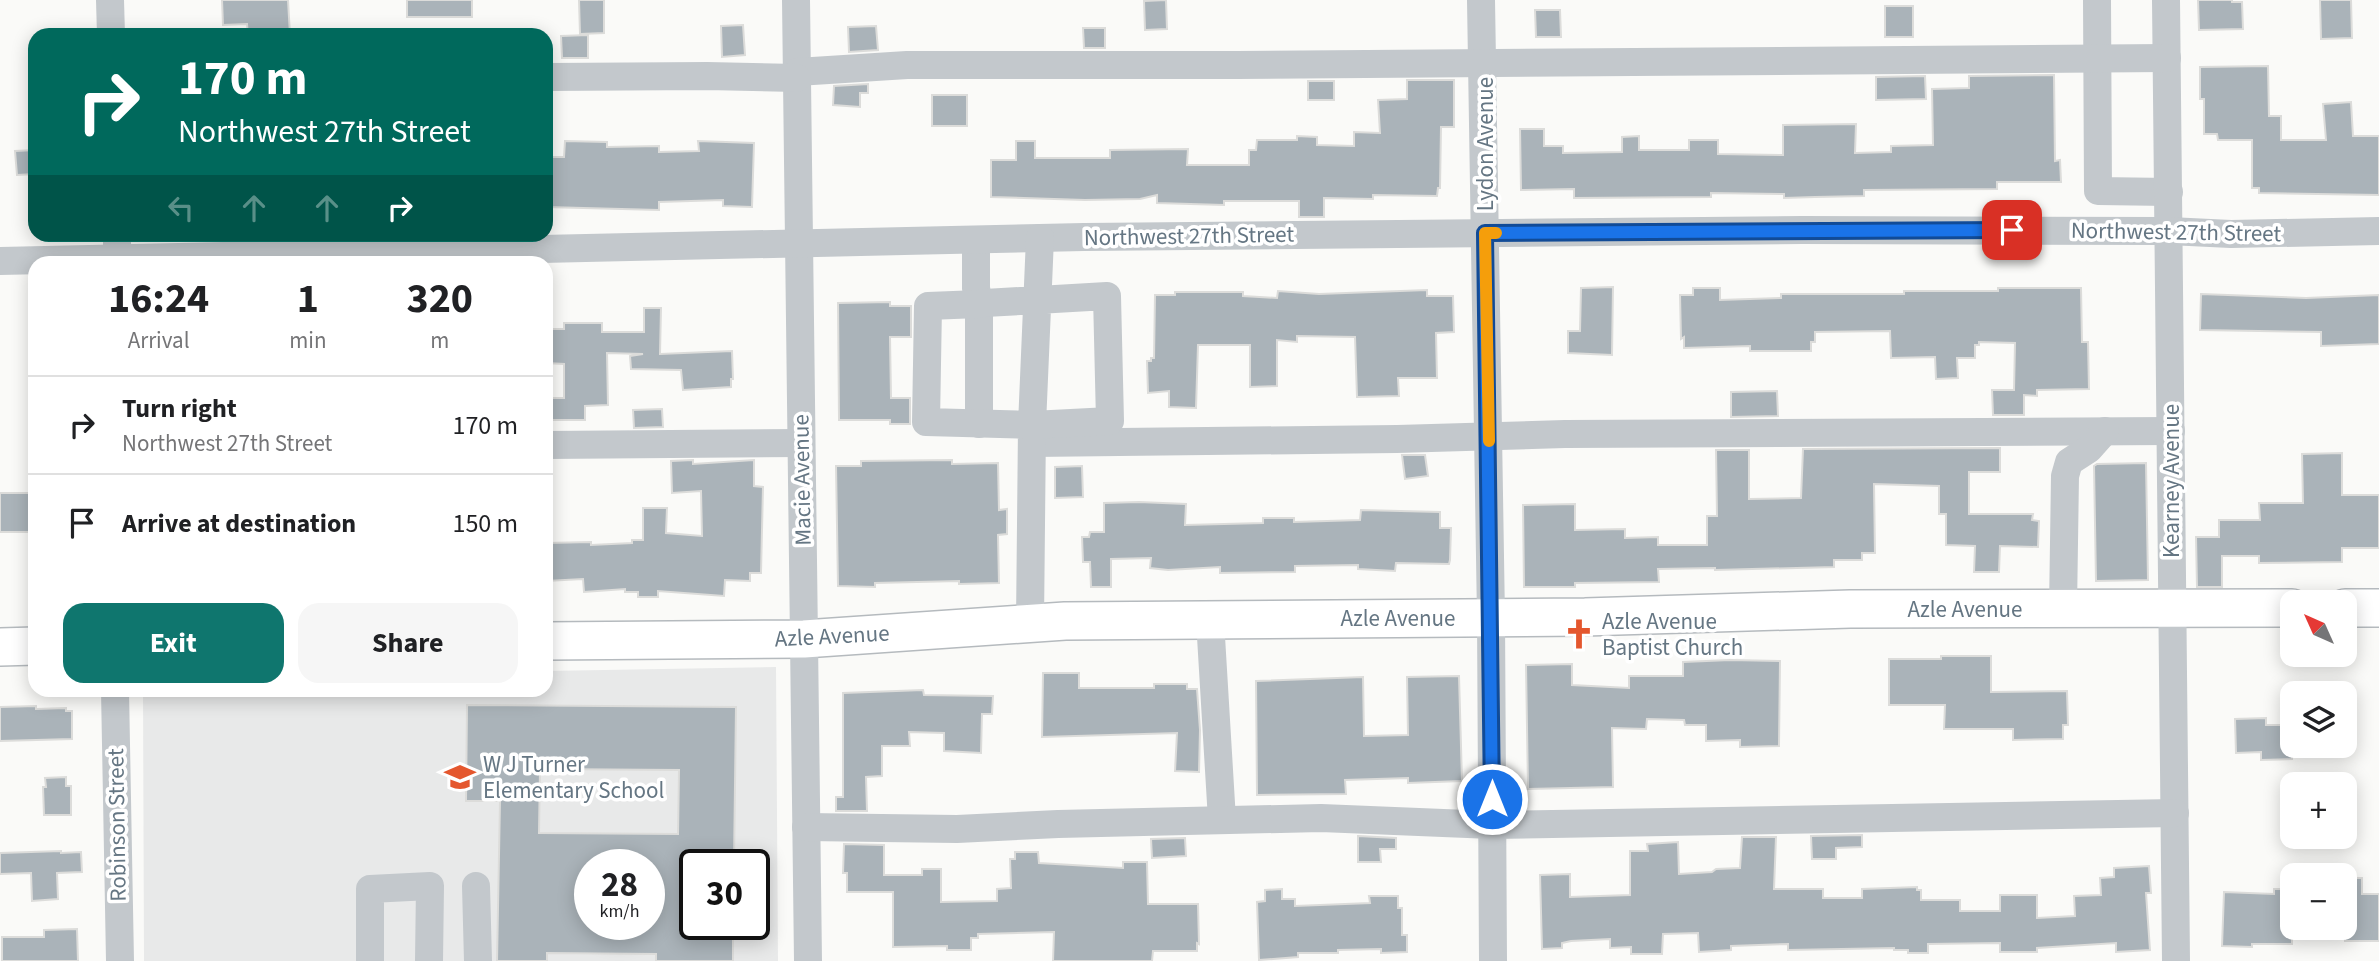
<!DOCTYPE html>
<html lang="en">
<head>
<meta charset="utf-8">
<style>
	:root { --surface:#fff; --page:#f6f6f6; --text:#202124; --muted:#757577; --line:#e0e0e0; --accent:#0f766e }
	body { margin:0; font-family:"Source Sans 3",sans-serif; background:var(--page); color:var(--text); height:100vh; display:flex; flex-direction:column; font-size:26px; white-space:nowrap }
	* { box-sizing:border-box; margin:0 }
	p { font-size:23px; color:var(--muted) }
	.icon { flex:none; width:38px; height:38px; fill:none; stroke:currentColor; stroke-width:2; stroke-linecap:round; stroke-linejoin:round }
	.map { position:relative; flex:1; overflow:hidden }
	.drawer { position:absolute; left:28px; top:256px; width:525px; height:441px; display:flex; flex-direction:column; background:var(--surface); border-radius:21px; box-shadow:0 4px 18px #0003 }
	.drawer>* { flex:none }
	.top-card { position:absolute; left:28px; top:28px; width:525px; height:214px; border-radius:21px; box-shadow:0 4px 18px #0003; background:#00695c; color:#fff; overflow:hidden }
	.needle { width:46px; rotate:315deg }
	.buttons { position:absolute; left:2280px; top:590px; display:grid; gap:14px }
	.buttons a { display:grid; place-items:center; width:77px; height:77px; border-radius:14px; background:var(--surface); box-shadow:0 4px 18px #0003; font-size:35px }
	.speed { position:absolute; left:574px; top:849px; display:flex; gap:14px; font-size:35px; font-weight:700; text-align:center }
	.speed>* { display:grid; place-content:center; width:91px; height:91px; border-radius:50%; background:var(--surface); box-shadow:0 4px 18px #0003; line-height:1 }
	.speed small { font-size:18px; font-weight:400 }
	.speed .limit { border:4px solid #111; border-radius:10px; background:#fff; color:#111 }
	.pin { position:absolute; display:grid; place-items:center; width:60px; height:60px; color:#fff; margin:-30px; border-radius:14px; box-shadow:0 4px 10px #0006 }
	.me { position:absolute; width:77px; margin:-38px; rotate:0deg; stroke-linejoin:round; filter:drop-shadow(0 0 5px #0008) }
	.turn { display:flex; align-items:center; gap:24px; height:147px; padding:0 35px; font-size:32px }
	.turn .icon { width:91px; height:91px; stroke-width:2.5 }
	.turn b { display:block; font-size:49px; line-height:60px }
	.lanes { display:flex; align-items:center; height:66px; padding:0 35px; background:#0003; justify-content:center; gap:35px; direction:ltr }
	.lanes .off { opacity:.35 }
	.eta { display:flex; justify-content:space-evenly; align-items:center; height:119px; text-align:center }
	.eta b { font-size:42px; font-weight:700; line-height:49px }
	.button { display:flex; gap:14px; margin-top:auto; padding:14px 35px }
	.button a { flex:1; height:80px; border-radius:21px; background:var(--accent); color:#fff; font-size:28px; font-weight:700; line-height:80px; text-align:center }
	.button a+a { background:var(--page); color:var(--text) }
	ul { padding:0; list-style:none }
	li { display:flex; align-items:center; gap:21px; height:98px; padding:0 35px; border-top:2px solid var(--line) }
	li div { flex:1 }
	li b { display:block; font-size:26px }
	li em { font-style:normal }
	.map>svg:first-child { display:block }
	.built { fill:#e8e9e9; fill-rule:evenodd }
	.building { fill:#aab3b9; stroke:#dcdcda; stroke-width:2; fill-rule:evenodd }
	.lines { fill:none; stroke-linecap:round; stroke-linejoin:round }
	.major-casing { stroke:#b5babe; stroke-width:40 }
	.minor { stroke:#c3c8cc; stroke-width:28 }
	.major { stroke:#fff; stroke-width:37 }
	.route-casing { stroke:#114b97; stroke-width:18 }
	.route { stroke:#1a73e8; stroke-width:12 }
	.slow { stroke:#f59e0b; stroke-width:12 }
	.labels { text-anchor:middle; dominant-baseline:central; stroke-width:7; stroke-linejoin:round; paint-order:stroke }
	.street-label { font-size:23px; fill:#657683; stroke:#fff }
	.poi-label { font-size:23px; fill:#657683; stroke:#fff; text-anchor:start }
</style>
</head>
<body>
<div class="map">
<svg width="2379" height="961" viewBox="0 0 2379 961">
	<rect width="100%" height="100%" fill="#fafaf8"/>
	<!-- built -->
	<path class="built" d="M776,667l2,294h-634l-1,-271h403v-19zM590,864h59v60h-59zM695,864h59v60h-59z"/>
	<!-- building -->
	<g class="building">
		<polygon points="222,0 288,0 290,35 248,35 247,24 223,25"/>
		<rect x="407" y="0" width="65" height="17"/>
		<polygon points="579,0 604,0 604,33 580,34"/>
		<polygon points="1166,0 1167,29 1145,30 1144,1"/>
		<polygon points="2198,0 2232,0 2232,2 2242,2 2243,29 2199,30"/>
		<polygon points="2320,0 2351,0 2352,38 2321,39"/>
		<rect x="1885" y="6" width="28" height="31"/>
		<polygon points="1535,10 1560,10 1561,37 1536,37"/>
		<polygon points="743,25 745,55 722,57 721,26"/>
		<polygon points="876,26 878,50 849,52 848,27"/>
		<polygon points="1083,28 1105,28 1105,48 1084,48"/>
		<polygon points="588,35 588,58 562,58 561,36"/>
		<polygon points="2268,66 2269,116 2281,116 2281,140 2326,140 2323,104 2351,102 2353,136 2379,136 2379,195 2259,193 2259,188 2252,188 2252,140 2218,140 2217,134 2204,134 2204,99 2200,99 2200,67"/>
		<polygon points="2054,75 2055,161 2060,160 2061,182 1997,182 1997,189 1864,190 1864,196 1815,197 1784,198 1784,194 1711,193 1711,197 1574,198 1574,189 1521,190 1520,129 1544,129 1544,146 1563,146 1563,153 1622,152 1622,137 1639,136 1639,150 1689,150 1689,140 1718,140 1718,154 1783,155 1783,125 1856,124 1855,153 1891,152 1891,146 1933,145 1932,89 1969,88 1969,76"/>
		<polygon points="1925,76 1926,99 1876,100 1876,77"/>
		<polygon points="1407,80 1454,80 1454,127 1441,127 1440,188 1438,188 1437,196 1373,195 1373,199 1324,198 1324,217 1299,217 1299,201 1224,201 1224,205 1157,203 1157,195 1140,199 1085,200 991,197 991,160 1016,160 1016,141 1035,141 1035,158 1110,158 1110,150 1188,149 1187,165 1249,165 1249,150 1256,150 1257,140 1297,140 1297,136 1317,137 1317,145 1354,146 1354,132 1380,133 1378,100 1407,99"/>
		<rect x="1308" y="81" width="26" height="19"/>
		<polygon points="868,84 868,93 860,93 860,107 833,105 834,86"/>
		<rect x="932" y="95" width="35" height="31"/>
		<polygon points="565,141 607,142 607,147 659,146 659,152 699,151 698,141 754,143 752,207 723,206 723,200 659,202 659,210 546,207 546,157 564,157"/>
		<polygon points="35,150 35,174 17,175 15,151"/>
		<polygon points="1613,287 1612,355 1568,353 1568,331 1580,331 1581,288"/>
		<polygon points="1693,288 1720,288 1720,300 1781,298 1781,294 1904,294 1904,291 1998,291 1998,288 2081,288 2082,342 2088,342 2089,389 2037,390 2037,396 2024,395 2024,415 1993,415 1992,390 2014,390 2015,343 1979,342 1979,345 1975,345 1975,358 1957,358 1958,378 1936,379 1935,357 1891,358 1890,331 1815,332 1815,342 1811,342 1811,351 1750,351 1750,346 1684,348 1684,337 1681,339 1680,295 1693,295"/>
		<polygon points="1427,290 1427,296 1453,296 1454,332 1436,333 1437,378 1398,378 1399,396 1357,397 1355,337 1297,336 1297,342 1277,340 1277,386 1250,387 1250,345 1198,345 1196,408 1169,407 1169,391 1148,393 1147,361 1151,361 1151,358 1154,358 1155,295 1175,295 1175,292 1243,292 1243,296 1277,298 1278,291 1319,294"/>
		<polygon points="2201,294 2306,298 2379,295 2379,344 2321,346 2321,332 2200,330"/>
		<polygon points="890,302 890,306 911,306 911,337 890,337 891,398 910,398 910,424 890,424 890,420 839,420 838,303"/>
		<polygon points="644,308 661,308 660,354 732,351 733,379 731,379 731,387 683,390 681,370 631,369 630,356 643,354 607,353 608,405 585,406 585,420 546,420 546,398 564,398 564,364 546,363 546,329 564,329 564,323 602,323 602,332 644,332"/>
		<polygon points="1777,391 1778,416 1731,417 1731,392"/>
		<polygon points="662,409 663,427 634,428 633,410"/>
		<polygon points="2000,448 2000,472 1969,472 1969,514 2033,514 2032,520 2039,521 2038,547 2000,546 1999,572 1974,572 1975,546 1946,545 1946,514 1939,514 1939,486 1874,484 1875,553 1862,553 1862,560 1834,560 1834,567 1715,570 1715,568 1658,569 1659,582 1575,583 1575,587 1524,587 1523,505 1575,504 1575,530 1625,529 1625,538 1658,537 1658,545 1707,545 1707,516 1717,516 1716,450 1749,450 1749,499 1801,498 1803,449"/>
		<polygon points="2342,453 2342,495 2379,495 2379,548 2342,548 2342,562 2259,563 2259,556 2222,556 2222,587 2197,587 2196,537 2219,537 2219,520 2260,520 2259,503 2303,503 2302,454"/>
		<polygon points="1402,455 1425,455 1428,476 1405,479"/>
		<polygon points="693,460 693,464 754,460 754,486 763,487 761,573 750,573 750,581 725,580 724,596 658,591 658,597 638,597 638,592 625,592 625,589 584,592 583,579 546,581 546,543 591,542 591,545 632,543 632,540 643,540 643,508 667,508 666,533 702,536 701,491 672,493 671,461"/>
		<polygon points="952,460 952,464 998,463 999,510 1007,509 1007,534 998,535 999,583 959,584 959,581 875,583 875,587 838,586 836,466 861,466 861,461"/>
		<polygon points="2146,463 2148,580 2096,581 2094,466 2097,464"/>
		<polygon points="1082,466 1083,497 1055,498 1055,467"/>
		<rect x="0" y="493" width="29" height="39"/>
		<polygon points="1139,502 1186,504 1185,525 1263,523 1263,518 1294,518 1294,522 1360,520 1361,510 1440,512 1440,528 1451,528 1450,560 1449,564 1396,563 1395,571 1358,569 1358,565 1295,566 1295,572 1220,573 1220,567 1168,570 1150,568 1151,558 1111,559 1111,587 1091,587 1090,562 1083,562 1082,537 1089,537 1090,532 1104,532 1104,503"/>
		<polygon points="1941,656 1991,656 1991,692 2067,691 2068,725 2063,725 2063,739 2013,740 2013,729 1944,729 1945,705 1889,705 1889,659 1941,659"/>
		<polygon points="1730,660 1780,661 1779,746 1740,747 1740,740 1706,741 1706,725 1685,725 1684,720 1647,719 1646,729 1612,728 1613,787 1528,789 1526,665 1572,664 1572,685 1629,688 1629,676 1683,676 1683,662"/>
		<polygon points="1043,673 1079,673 1079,688 1154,688 1154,684 1187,684 1187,689 1197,689 1200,730 1199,772 1175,771 1177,733 1042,737"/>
		<polygon points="1459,676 1462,781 1408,783 1408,778 1345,780 1346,794 1257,795 1256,681 1363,677 1364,736 1408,735 1407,677"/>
		<polygon points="923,690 924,695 993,696 992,714 982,714 981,753 944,751 944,733 909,732 910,746 882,746 882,776 866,777 867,811 836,811 836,797 843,797 843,693"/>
		<path d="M467,705l269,2 -2,157h-39v60h38v37h-77v-7l-109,-1v8h-50l3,-160h-34zM540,769l139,1 -1,64 -139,-1zM590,864h59v60h-59z"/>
		<polygon points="36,706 36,709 66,708 66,711 72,711 72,739 0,741 0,707"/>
		<polygon points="2266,718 2266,725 2292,725 2292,759 2261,760 2261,752 2236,753 2235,719"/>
		<polygon points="66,777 66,786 71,786 71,815 44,815 43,787 46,787 45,778"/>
		<polygon points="1862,835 1862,847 1836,848 1836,859 1812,859 1811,836"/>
		<polygon points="1358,836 1396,838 1396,849 1380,849 1381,862 1358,862"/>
		<polygon points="1742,837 1776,837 1774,889 1823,889 1823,898 1862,898 1862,889 1917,887 1917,890 1921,890 1921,900 1960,900 1960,911 2000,911 2000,895 2037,895 2037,918 2075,916 2074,896 2101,895 2100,878 2114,877 2114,868 2149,866 2151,893 2146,893 2150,950 2116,952 2116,943 2037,948 2037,952 2000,952 2000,943 1928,944 1928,953 1908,953 1908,950 1894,950 1894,948 1788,950 1788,944 1731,946 1731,950 1699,952 1698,933 1663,934 1662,954 1631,954 1631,947 1610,948 1610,939 1571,941 1562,943 1562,948 1542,949 1540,875 1570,874 1570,897 1630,895 1630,851 1648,851 1647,844 1678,842 1679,874 1712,872 1716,869 1740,868"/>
		<polygon points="1185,838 1186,856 1152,858 1151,839"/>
		<polygon points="844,844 884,845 884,875 922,875 922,869 941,869 941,902 997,901 997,889 1011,888 1010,859 1015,859 1015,852 1038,852 1039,863 1123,868 1123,862 1147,862 1148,904 1198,904 1199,944 1197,943 1197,951 1153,951 1152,961 1053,961 1054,932 978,934 978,938 971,938 971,950 947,950 947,946 893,947 893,892 847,892 847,873 843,873"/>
		<polygon points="61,851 61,853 81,852 82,872 57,873 58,899 32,901 31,873 0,874 0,853"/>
		<polygon points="2345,878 2362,878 2362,894 2379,894 2379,941 2345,941"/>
		<polygon points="1282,889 1282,899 1295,899 1295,906 1370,903 1369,896 1398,896 1398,908 1402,908 1402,935 1407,935 1407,952 1381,953 1381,949 1338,950 1338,953 1298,953 1298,957 1259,960 1257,902 1265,901 1265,890"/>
		<polygon points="2274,889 2292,889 2292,944 2252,944 2252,947 2222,946 2224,892 2274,894"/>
		<polygon points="77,929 78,961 2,961 2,937 44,937 44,930"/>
	</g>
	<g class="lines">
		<!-- major casing -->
		<g class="major-casing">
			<g id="major">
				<polyline points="2345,608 2379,608"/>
				<polyline points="546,641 804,639 1065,621 1585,617 1850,609 2292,608"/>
				<polyline points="0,647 35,646"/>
			</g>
		</g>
		<!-- minor -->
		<g class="minor">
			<polyline points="110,0 111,35"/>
			<polyline points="796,0 808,961"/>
			<polyline points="1481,0 1491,618 1493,961"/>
			<polyline points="2097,0 2098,191 2169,192"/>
			<polyline points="2166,0 2176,961"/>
			<polyline points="797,72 907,65 1237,65 2167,58"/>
			<polyline points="546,77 707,76 797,78"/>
			<polyline points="117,234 117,262"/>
			<polyline points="976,240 976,288 979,304 979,424"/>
			<polyline points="0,261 1084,237 1802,230 2169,231 2231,234 2379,231"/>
			<polyline points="1032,443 1397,439 1565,434 2171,431"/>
			<polyline points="546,445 801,443"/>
			<polyline points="2063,609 2065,476 2069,462 2089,449 2105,431"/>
			<polyline points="1210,620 1222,820"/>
			<polyline points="1030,623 1032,425 1110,421 1107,296 985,303 979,304 928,306 926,422 1032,425 1040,238"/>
			<polyline points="115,690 120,961"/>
			<polyline points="806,827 957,829 1058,824 1321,818 1492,825 2175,813"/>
			<polyline points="476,886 478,961"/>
			<polyline points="370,961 370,889 430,886 429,961"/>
		</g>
		<!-- major -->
		<use href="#major" class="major"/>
	</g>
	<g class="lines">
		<!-- route casing -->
		<g class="route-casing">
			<polyline id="route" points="1492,799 1485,233 2012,230"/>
		</g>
		<!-- route -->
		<use href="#route" class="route"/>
		<!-- slow -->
		<polyline class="slow" points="1489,441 1485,233 1496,233"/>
	</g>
	<!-- icons -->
	<defs>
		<g id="church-bare" transform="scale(2.415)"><path d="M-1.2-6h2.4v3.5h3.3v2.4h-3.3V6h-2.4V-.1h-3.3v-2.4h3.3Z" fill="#e4572e" stroke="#fff" stroke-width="2.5" paint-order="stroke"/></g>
		<g id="school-bare" transform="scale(2.415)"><path d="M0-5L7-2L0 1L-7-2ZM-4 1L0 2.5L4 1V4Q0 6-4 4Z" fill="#e4572e" stroke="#fff" stroke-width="2.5" paint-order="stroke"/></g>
	</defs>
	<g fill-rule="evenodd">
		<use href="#church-bare" x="1579" y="634"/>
		<use href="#school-bare" x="460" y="777"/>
	</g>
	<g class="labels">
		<!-- street labels -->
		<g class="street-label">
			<text transform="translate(1485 144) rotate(-90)">Lydon Avenue</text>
			<text transform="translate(2176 232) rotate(1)">Northwest 27th Street</text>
			<text transform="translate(1189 236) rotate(-1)">Northwest 27th Street</text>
			<text transform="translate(802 480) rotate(-91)">Macie Avenue</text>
			<text transform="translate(2171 481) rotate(-90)">Kearney Avenue</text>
			<text x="1965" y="609">Azle Avenue</text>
			<text x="1398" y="618">Azle Avenue</text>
			<text transform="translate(832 636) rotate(-3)">Azle Avenue</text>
			<text transform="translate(117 825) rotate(-91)">Robinson Street</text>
		</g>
		<!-- poi labels -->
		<g class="poi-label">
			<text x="1602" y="621">Azle Avenue<tspan x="1602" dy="26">Baptist Church</tspan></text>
			<text x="483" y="764">W J Turner<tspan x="483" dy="26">Elementary School</tspan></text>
		</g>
	</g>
</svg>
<div class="buttons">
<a><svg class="needle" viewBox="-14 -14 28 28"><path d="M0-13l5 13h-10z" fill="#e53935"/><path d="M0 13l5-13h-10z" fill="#757577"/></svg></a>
<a><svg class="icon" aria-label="layers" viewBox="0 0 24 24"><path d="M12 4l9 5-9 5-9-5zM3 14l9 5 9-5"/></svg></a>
<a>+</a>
<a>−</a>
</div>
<div class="speed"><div>28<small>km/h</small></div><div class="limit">30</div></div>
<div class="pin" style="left:2012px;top:230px;background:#d93025"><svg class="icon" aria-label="arrive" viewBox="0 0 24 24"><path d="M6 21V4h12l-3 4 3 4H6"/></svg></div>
<svg class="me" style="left:1492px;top:799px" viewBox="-20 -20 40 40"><circle r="17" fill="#1a73e8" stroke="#fff" stroke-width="3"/><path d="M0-11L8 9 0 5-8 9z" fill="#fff"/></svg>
<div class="top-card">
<div class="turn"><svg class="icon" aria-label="right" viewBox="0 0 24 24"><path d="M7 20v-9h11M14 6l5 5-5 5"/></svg><div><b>170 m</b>Northwest 27th Street</div></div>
<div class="lanes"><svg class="icon off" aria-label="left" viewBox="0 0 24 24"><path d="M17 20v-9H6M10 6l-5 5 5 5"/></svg><svg class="icon off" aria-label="ahead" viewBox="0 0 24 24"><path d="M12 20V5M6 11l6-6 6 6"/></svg><svg class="icon off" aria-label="ahead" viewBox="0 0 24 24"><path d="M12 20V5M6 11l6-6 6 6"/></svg><svg class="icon" aria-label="right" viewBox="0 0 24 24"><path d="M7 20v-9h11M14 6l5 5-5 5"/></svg></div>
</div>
<section class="drawer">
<div class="eta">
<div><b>16:24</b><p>Arrival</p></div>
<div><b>1</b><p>min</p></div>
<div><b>320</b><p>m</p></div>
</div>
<ul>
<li><svg class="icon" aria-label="right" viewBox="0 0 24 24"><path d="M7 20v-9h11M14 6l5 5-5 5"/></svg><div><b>Turn right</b><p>Northwest 27th Street</p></div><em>170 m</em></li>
<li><svg class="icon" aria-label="arrive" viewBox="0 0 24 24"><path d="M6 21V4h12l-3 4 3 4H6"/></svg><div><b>Arrive at destination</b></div><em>150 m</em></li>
</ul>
<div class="button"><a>Exit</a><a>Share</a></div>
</section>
</div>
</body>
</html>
